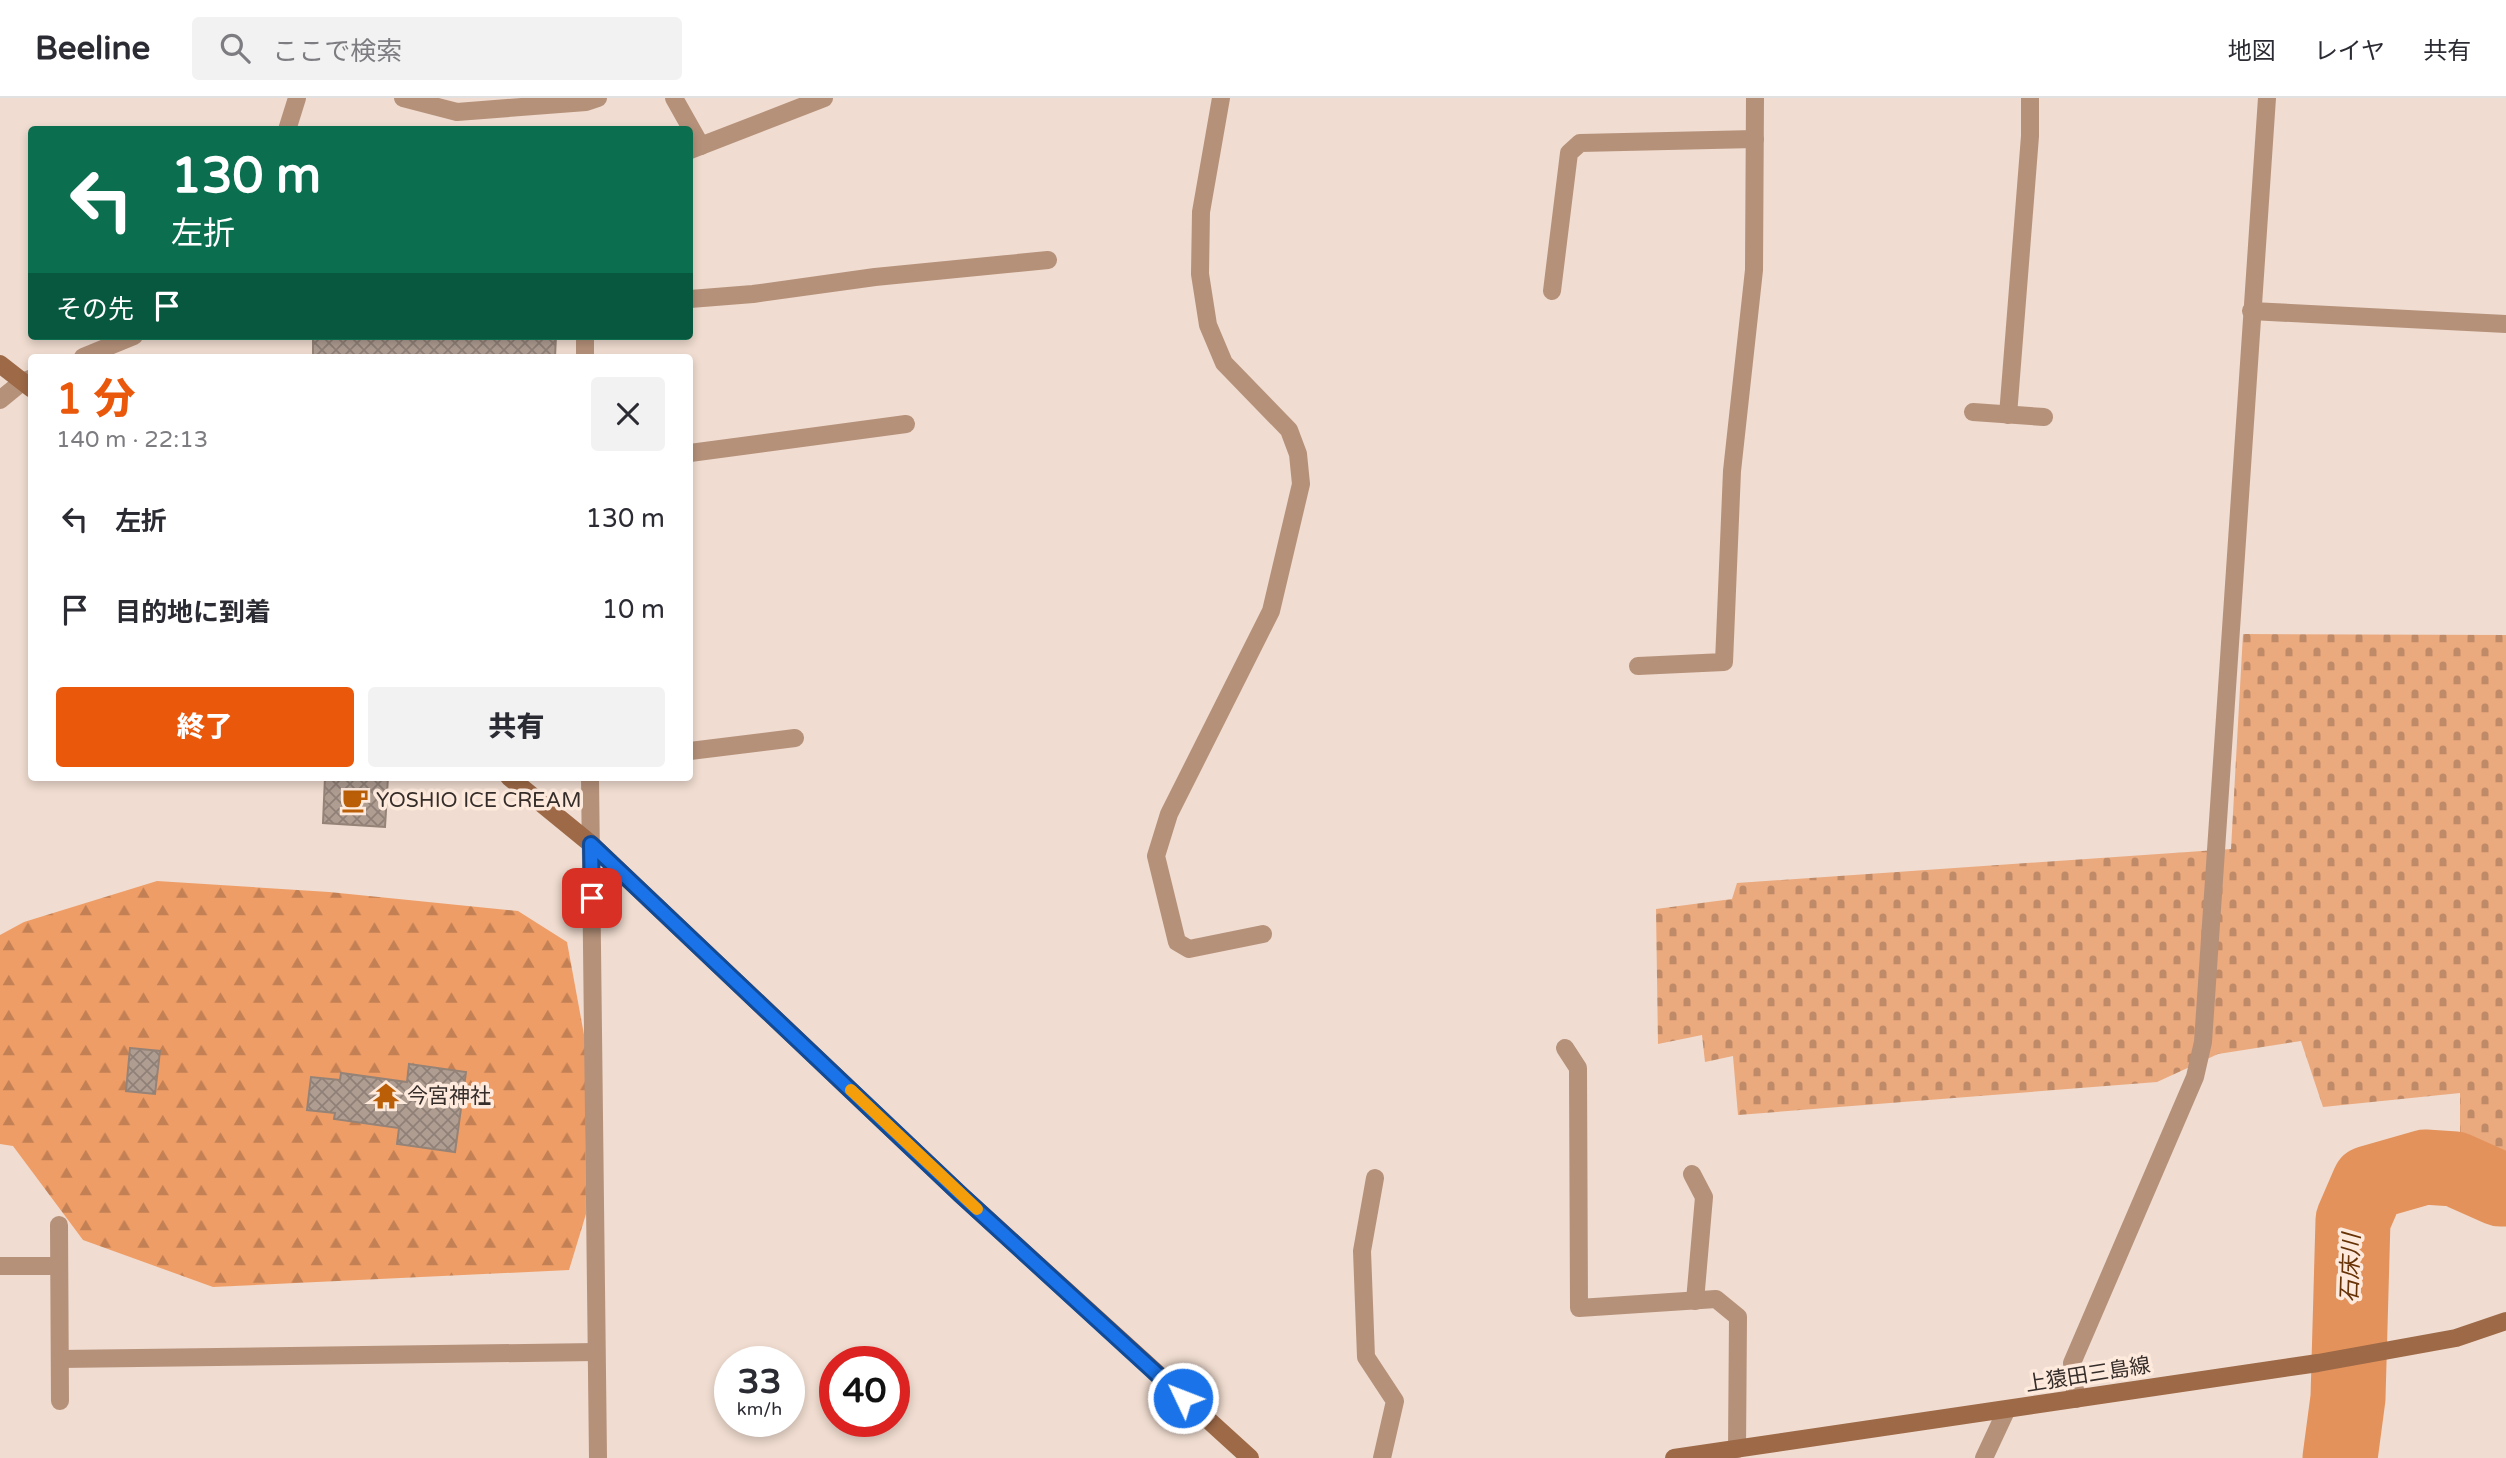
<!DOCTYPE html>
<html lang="ja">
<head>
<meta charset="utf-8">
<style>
	:root { --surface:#fff; --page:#f2f2f3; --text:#2b2b33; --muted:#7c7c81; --line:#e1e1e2; --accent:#ea580c }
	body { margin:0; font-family:"Varela Round","Noto Sans JP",sans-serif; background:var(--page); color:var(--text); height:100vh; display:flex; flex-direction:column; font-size:26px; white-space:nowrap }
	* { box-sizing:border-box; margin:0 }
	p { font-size:23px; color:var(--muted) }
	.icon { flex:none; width:38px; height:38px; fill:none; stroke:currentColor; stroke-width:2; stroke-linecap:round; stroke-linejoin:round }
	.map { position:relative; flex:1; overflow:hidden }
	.details { position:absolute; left:28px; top:256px; width:665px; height:427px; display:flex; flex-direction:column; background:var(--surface); border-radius:7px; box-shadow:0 4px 10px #0003 }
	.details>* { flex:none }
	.banner { position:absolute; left:28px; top:28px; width:665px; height:214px; border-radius:7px; box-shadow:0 4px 10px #0003; background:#0b6e4f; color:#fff; overflow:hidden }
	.speed { position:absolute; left:714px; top:1248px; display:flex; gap:14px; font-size:35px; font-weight:700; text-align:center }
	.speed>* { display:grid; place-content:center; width:91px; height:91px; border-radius:50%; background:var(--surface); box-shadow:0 4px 10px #0003; line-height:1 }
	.speed small { font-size:18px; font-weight:400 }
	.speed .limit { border:10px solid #d22; background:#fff; color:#111 }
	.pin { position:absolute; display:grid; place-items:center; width:60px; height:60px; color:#fff; margin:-30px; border-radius:14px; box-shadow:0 4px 10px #0006 }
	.me { position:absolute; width:77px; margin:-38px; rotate:313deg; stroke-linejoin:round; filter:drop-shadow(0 0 5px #0008) }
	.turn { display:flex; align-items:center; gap:24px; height:147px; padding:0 28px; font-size:32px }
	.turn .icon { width:91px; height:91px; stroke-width:2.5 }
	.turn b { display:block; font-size:49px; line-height:60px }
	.then { display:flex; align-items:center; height:66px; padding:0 28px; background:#0003; gap:14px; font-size:26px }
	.round { display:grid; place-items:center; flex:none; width:74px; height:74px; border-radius:7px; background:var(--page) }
	.head { display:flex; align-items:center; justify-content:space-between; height:119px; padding:0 28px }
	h1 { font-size:42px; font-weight:800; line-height:52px; color:var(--accent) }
	.button { display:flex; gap:14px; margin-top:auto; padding:14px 28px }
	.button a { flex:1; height:80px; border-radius:7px; background:var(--accent); color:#fff; font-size:28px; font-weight:800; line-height:80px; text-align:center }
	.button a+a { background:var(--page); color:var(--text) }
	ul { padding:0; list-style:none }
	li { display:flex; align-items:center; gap:21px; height:91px; padding:0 28px }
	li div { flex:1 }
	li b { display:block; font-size:26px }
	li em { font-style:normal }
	header { display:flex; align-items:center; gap:42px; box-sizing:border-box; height:98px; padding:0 35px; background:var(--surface); border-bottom:2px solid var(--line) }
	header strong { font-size:33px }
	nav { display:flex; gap:38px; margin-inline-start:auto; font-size:24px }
	.search { width:490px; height:63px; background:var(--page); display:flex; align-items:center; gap:18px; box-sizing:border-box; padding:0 24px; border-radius:7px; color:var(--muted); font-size:26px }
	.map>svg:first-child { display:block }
	.forest { fill:url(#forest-firs) }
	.cemetery { fill:url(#cemetery-stones) }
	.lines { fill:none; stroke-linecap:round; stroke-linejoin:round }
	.river { stroke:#e3925b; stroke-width:75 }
	.building { fill:url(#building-cross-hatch); stroke:#958378; stroke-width:2 }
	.lane { stroke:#b5917a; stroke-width:18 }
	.street { stroke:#b5917a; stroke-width:18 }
	.secondary { stroke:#9d6947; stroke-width:18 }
	.route-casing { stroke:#114b97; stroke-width:18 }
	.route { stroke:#1a73e8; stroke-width:12 }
	.slow { stroke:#f59e0b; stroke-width:12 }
	.labels { text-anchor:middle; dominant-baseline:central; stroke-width:7; stroke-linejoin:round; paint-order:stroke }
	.poi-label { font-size:21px; fill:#352d29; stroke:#feeadd; text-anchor:start }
	.street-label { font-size:21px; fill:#352d29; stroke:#feeadd }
	.water-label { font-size:23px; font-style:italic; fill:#663206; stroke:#feeadd }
</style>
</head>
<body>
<header>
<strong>Beeline</strong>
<div class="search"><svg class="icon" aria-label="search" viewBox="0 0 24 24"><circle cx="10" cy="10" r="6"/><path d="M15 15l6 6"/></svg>ここで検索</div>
<nav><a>地図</a><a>レイヤ</a><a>共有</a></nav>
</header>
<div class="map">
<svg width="2506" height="1360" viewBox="0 0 2506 1360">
	<defs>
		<pattern id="forest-firs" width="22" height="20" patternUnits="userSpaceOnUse" patternTransform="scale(1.75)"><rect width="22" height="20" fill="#ef9d66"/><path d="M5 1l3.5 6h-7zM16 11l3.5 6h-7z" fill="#c28054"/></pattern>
		<pattern id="cemetery-stones" width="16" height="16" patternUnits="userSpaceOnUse" patternTransform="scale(1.75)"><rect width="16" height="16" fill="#eba97e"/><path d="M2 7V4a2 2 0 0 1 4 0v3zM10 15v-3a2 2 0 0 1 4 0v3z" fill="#bf8a67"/></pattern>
		<pattern id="building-cross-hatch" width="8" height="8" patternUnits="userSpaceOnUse" patternTransform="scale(1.75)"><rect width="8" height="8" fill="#af9d92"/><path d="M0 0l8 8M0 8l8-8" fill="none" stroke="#8f8077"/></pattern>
	</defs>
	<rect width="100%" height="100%" fill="#f0dcd0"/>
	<!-- forest -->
	<polygon class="forest" points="157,783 329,794 518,813 567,844 585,942 586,1116 569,1172 213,1189 83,1142 13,1048 0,1046 0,837 24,824"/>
	<!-- cemetery -->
	<polygon class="cemetery" points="2243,536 2506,537 2506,1073 2460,1057 2460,995 2323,1009 2301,943 2218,956 2157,984 1738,1017 1733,958 1705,964 1702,937 1658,946 1656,811 1732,801 1737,785 2231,751"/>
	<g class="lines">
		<!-- river -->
		<polyline class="river" points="2340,1360 2348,1300 2353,1122 2369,1085 2425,1069 2455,1071 2500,1091 2506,1091"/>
	</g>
	<!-- building -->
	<g class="building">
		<polygon points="313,238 556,238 555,259 313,259"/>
		<polygon points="325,679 388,679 385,729 323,725"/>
		<polygon points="130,950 160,953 155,996 126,993"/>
		<polygon points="409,966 466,974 455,1054 397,1046 399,1030 334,1021 335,1015 307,1012 311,979 340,982 341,975 407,984"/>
	</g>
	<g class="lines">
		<!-- lane -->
		<g class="lane">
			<polyline points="1221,0 1201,114 1200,176 1208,227 1224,265 1289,332 1298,356 1301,386 1271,513 1169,716 1156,758 1177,844 1189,851 1263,836"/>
			<polyline points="1552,193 1569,55 1580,45 1755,41"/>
			<polyline points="690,201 753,196 875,179 1048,162"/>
			<polyline points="690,355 906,326"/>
			<polyline points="690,653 795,640"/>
			<polyline points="1375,1080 1362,1153 1366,1259 1395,1303 1382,1360"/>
		</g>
		<!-- street -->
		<g class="street">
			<polyline points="403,0 457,14 586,4 598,0"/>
			<polyline points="674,0 701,48"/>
			<polyline points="287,32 297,0"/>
			<polyline points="690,52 824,0"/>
			<polyline points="2251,213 2506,226"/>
			<polyline points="585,238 585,259"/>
			<polyline points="83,259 134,238"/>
			<polyline points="0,302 22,284 32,280"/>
			<polyline points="1973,314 2044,319"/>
			<polyline points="2008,317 2030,38 2030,0"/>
			<polyline points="1638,568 1724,564 1732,373 1754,172 1755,0"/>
			<polyline points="590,679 598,1360"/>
			<polyline points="1565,950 1578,970 1579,1210 1716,1201 1738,1219 1737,1351"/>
			<polyline points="1692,1076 1704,1099 1695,1203"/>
			<polyline points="59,1127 60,1303"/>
			<polyline points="0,1168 58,1168"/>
			<polyline points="60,1261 596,1254"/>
			<polyline points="2076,1301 2072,1265 2195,979 2203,944 2267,0"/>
			<polyline points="1984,1360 2006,1313"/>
		</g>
		<!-- secondary -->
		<g class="secondary">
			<polyline points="0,266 32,291"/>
			<polyline points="509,679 591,746 961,1097 1250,1360"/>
			<polyline points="1674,1360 2318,1265 2456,1240 2506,1223"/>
		</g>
	</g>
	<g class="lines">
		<!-- route casing -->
		<g class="route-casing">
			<polyline id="route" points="592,800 591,746 961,1097 1183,1300"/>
		</g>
		<!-- route -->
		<use href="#route" class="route"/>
		<!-- slow -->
		<polyline class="slow" points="851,992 977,1111"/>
	</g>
	<!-- icons -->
	<defs>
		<g id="cafe-bare" transform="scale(2.1)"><path d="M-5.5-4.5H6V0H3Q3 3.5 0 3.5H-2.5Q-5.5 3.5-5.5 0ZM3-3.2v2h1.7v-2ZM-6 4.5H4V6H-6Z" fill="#ba5e07" stroke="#feeadd" stroke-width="2.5" paint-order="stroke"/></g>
		<g id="temple-bare" transform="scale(2.1)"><path d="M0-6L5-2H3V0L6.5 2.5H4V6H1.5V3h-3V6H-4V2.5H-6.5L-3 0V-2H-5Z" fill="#ba5e07" stroke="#feeadd" stroke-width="2.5" paint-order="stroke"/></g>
	</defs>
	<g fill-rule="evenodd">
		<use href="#cafe-bare" x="355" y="702"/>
		<use href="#temple-bare" x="386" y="998"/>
	</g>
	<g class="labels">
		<!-- poi labels -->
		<g class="poi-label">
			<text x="376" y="702">YOSHIO ICE CREAM</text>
			<text x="407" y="998">今宮神社</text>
		</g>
		<!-- street labels -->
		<g class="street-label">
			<text transform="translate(2088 1277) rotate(-9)">上猿田三島線</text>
		</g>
		<!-- water labels -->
		<g class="water-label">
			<text transform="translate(2351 1170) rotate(-88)">石床川</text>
		</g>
	</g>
</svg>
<div class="speed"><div>33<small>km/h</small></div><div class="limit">40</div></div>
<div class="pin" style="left:592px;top:800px;background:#d93025"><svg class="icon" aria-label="arrive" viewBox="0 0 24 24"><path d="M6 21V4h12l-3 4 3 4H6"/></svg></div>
<svg class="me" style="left:1183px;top:1300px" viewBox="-20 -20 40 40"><circle r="17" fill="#1a73e8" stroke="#fff" stroke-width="3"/><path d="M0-11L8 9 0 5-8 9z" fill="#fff"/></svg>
<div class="banner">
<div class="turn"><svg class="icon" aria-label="left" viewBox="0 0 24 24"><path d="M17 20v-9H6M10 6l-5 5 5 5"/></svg><div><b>130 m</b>左折</div></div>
<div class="then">その先<svg class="icon" aria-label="arrive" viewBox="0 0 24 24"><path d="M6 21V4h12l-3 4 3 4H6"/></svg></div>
</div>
<section class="details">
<div class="head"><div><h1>1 分</h1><p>140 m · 22:13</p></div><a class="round"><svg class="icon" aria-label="close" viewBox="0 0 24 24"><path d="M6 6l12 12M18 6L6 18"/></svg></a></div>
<ul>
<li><svg class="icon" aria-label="left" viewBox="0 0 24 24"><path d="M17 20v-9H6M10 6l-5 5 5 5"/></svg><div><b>左折</b></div><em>130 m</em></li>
<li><svg class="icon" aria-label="arrive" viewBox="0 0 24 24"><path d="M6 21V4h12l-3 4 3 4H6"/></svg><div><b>目的地に到着</b></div><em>10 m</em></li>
</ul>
<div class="button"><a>終了</a><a>共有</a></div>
</section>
</div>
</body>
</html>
